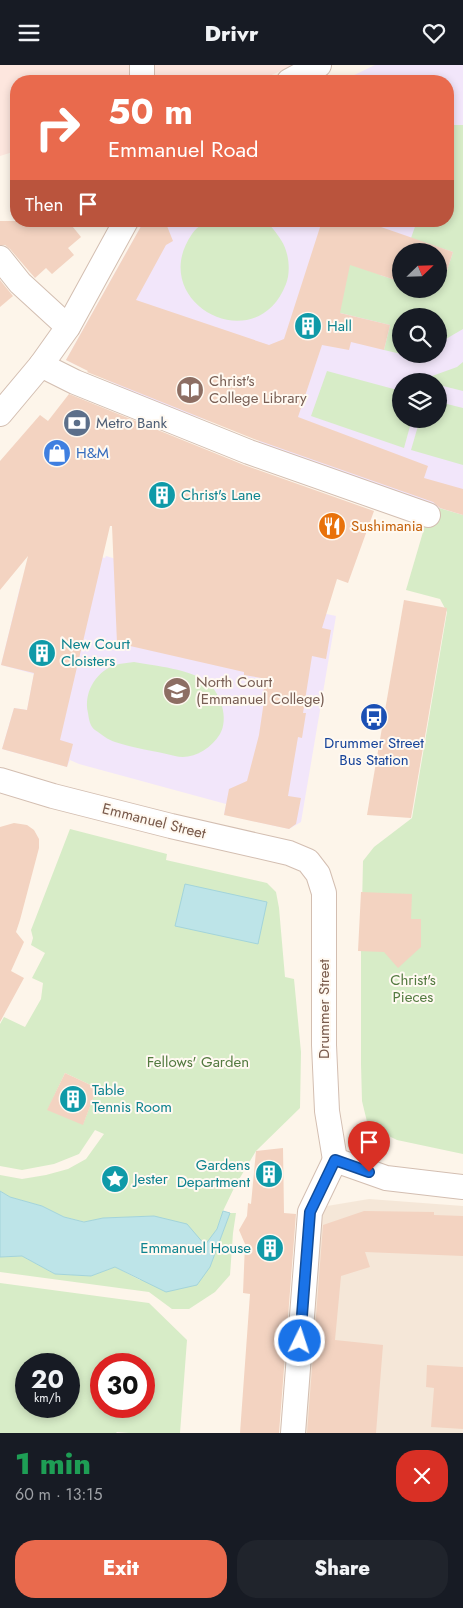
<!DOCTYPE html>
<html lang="en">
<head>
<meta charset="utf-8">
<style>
	:root { --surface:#171b24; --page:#20242c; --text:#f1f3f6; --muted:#9ea1a6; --accent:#e96a4d }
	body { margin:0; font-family:Jost,sans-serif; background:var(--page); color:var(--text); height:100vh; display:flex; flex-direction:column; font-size:19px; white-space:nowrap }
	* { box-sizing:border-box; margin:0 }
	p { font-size:16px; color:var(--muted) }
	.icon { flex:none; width:28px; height:28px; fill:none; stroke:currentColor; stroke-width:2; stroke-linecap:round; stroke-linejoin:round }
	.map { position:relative; height:1368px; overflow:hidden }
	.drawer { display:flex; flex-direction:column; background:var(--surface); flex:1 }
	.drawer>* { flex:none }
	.top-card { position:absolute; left:10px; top:10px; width:444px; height:152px; border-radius:20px; box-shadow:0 2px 8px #0003; background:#e96a4d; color:#fff; overflow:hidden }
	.needle { width:32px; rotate:67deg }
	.fabs { position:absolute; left:392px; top:178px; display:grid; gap:10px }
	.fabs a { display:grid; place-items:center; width:55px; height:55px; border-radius:50%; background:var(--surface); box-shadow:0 2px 8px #0003; font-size:25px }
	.speed { position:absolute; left:15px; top:1288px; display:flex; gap:10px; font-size:25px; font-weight:700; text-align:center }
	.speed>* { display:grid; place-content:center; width:65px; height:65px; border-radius:50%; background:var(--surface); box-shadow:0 2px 8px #0003; line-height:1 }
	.speed small { font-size:12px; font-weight:400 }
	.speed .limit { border:8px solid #d22; background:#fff; color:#111 }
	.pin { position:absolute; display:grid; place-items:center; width:42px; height:42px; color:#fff; margin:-51px -21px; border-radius:50% 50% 50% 0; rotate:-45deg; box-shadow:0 0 5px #0007 }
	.pin .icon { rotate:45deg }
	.me { position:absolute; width:55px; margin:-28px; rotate:4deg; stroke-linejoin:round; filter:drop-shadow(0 0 4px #0008) }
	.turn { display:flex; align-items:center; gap:18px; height:105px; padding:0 15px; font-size:22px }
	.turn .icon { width:65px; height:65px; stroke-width:2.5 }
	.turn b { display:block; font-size:35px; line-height:42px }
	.then { display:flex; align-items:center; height:48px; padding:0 15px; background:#0003; gap:10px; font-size:19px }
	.round { display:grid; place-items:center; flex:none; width:52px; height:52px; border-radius:20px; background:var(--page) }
	.headline { display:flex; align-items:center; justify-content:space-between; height:85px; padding:0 15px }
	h1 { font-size:30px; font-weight:800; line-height:38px; color:#1e9e55 }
	.button { display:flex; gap:10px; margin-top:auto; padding:10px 15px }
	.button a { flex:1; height:58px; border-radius:20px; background:var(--accent); color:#fff; font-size:20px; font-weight:800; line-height:58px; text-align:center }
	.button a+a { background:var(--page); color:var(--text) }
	header { display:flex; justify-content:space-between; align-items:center; height:65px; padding:0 15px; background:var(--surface); font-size:22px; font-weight:800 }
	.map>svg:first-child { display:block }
	.residential { fill:#f5e7d8 }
	.commercial { fill:#fde6de }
	.education { fill:#f2e6fa; fill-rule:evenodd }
	.green { fill:#d7ecc7; fill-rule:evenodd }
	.water { fill:#bde4e8; stroke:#a3d4da }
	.building { fill:#f3d3c1 }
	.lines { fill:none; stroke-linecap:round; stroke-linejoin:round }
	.street-casing { stroke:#d3beb1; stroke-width:26 }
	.street { stroke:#fff; stroke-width:24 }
	.route-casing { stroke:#114b97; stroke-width:12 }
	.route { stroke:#1a73e8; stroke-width:9 }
	.labels { text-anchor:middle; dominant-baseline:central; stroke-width:4; stroke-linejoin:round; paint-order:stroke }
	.culture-label { font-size:15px; fill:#0d838f; stroke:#fff9f1; text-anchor:start }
	.education-label { font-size:15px; fill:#785e54; stroke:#fff9f1; text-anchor:start }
	.service-label { font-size:15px; fill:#4e5e75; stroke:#fff9f1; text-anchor:start }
	.shop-label { font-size:15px; fill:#366cbe; stroke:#fff9f1; text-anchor:start }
	.food-label { font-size:15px; fill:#c56008; stroke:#fff9f1; text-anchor:start }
	.transit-label { font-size:15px; fill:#164399; stroke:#fff9f1 }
	.street-label { font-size:15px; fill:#795a4b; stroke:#fff9f1 }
	.park-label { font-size:15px; fill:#537a40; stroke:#fff9f1 }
</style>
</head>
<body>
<header><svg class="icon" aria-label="menu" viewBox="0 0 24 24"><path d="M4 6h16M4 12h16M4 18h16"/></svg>Drivr<svg class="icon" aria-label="heart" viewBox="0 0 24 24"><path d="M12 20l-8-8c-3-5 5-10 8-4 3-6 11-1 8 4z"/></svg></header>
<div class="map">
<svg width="463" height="1368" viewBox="0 0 463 1368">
	<rect width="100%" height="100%" fill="#fdf5ea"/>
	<!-- residential -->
	<polygon class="residential" points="369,1134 463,1141 463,1368 300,1368 321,1142"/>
	<!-- commercial -->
	<polygon class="commercial" points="0,0 293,0 259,16 16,16 16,86 0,91"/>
	<!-- education -->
	<g class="education">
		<path d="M375,0h88v450l-48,-14 -156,-59 1,-5 -106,-34 -88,-43 74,-132 -1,-3 1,-3 2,-1 3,2 1,-2h302v-140h-106zM401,186h38v38h-38zM401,251h38v38h-38zM401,316h38v38h-38z"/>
		<polygon points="54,479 105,493 106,491 220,526 336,551 301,757 289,764 231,751 224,749 226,739 79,699 70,695 67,702 2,684 14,643 27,645 34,609 1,600 21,518 43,522"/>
	</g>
	<!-- green -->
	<g class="green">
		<polygon points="450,60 463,60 463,264 439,278 439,251 401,251 401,289 420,289 414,292 384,285 390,260 332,246 353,175 387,187 380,210 401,217 401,224 439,224 439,214 444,215 453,187 411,173 417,156 448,156 448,72"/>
		<path d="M205,156c14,0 28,0 43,0 4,0 11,-1 15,0 8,3 14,13 18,19 8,12 10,31 5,44 -30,78 -141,18 -94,-50 3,-5 9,-9 13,-13z"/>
		<polygon points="463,297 463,326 439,320 439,316 421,315 457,302"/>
		<polygon points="327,306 401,326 401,354 412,354 404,383 311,351"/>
		<polygon points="439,337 463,343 463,400 411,385 420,354 439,354"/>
		<polygon points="429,440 463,450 463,1089 397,1075 368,1061 362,1036 361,999 361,886 363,796 374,782 412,753 447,547 440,534 406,525 428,450"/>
		<path d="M134,597c22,4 56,7 73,20 14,11 22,37 13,52 -10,16 -28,26 -45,22 -19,-5 -43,-8 -60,-14 -7,-2 -14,-8 -20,-12 -5,-4 -6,-10 -7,-17 -5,-21 9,-44 31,-49 5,-1 10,-1 15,-2z"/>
		<path d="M70,764l97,25 -1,6 101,23 9,9 3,16 6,69 9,2 7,73 -1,56 -44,43 -21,35 -12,25 -6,18 -11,16 -52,-29 -51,2 -18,4 -21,-5 -22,-11 -32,-9 -10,-6v-16l22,4 24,-4 22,-6 18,-10 18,-25 -9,-4 -16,24 -25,10 -32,6 -22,-4v-142l4,-7 21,10 16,-28 2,-16 -11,-5 13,-25 -14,-8 2,-7 -2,-8zM65,1008l32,15 -14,36 -35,-15z"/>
		<polygon points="230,1148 236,1148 233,1168 230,1210 215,1227 189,1244 172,1244 149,1227 0,1207 0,1192 22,1191 55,1209 91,1211 115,1202 140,1215 210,1202"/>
		<path d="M0,1218l149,20 38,37 -7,93h-51l-12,-1 -1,1h-116zM26,1299h43v42h-43zM101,1299h43v42h-43z"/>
	</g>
	<!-- water -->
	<g class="water">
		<polygon points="185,819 267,837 258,879 175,861"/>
		<polygon points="0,1126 10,1132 42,1141 64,1152 84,1157 103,1153 154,1151 187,1159 205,1180 217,1164 223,1146 230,1148 210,1202 197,1220 166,1227 115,1202 91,1211 55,1209 22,1191 0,1192"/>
	</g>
	<!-- building -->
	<g class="building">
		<polygon points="0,156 68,156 81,172 68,183 74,190 52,209 46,203 35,213 10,184 5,180 0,180"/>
		<polygon points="144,156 165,156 173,176 166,180 136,235 269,280 284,274 322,156 383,156 381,162 453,187 444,215 439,214 439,186 401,186 401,217 350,200 340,248 390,260 384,285 351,277 349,285 322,280 298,352 428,401 424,413 463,424 463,450 440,443 433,437 254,374 87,307 88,306 66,295"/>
		<polygon points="0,215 13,231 0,242"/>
		<polygon points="69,329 244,400 374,446 348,518 337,514 322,563 331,565 326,594 312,591 303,648 306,648 302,673 298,672 288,731 301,733 296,759 289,764 224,750 229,724 247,716 259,670 264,636 261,634 267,614 244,610 244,607 117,578 112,461 110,461 60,675 73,679 67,702 2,684 14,643 27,645 34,608 1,600 28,491 0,525 0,396 40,350 48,356"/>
		<polygon points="404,535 447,543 411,753 367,750"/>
		<polygon points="14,758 27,760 34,765 39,774 39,783 20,855 16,867 24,877 11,906 24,913 0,957 0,762"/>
		<polygon points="361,827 412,829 411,854 421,854 421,882 398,903 384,887 358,886"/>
		<polygon points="65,1008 97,1023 83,1060 47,1045"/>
		<polygon points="283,1083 284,1148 296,1149 279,1368 240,1368 250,1229 243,1228 245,1179 239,1165 247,1151 248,1138 251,1139 256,1086"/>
		<polygon points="364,1146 434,1147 434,1150 463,1151 463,1191 365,1187 370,1202 341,1211 335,1275 383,1280 376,1368 307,1368 323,1160"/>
		<polygon points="427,1300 463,1302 463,1364 431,1362 434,1323 426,1322"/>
	</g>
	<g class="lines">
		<!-- street casing -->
		<g class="street-casing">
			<g id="street">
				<polyline points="142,16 142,0"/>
				<polyline points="289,16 319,0"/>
				<polyline points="0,193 20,218 68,262"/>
				<polyline points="41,300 75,317 249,387 428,450"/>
				<polyline points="0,349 41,300 68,262 126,156"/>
				<polyline points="0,715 53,731 171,761 289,788 308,796 318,809 324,828 324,980 327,1046 335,1095"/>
				<polyline points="335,1095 386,1113 463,1122"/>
				<polyline points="293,1368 310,1147 335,1095"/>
			</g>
		</g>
		<!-- street -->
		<use href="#street" class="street"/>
	</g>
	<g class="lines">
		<!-- route casing -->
		<g class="route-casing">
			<polyline id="route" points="300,1276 310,1147 335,1095 369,1107"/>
		</g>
		<!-- route -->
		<use href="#route" class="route"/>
	</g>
	<!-- icons -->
	<defs>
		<g id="building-disc" transform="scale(1.4375)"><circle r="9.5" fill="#0f9aa8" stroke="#fff9f1"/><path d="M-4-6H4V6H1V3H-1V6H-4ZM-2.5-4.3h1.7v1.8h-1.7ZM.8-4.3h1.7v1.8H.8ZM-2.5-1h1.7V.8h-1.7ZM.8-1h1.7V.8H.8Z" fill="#fff"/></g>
		<g id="library-disc" transform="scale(1.4375)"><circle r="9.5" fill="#8d6e63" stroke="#fff9f1"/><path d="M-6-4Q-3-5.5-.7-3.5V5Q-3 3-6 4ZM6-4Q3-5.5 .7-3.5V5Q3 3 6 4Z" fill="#fff"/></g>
		<g id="bank-disc" transform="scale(1.4375)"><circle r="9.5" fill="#5c6f8a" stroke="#fff9f1"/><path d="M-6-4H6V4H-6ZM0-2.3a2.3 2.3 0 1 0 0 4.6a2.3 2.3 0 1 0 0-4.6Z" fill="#fff"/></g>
		<g id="shop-disc" transform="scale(1.4375)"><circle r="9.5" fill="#3f7fe0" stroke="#fff9f1"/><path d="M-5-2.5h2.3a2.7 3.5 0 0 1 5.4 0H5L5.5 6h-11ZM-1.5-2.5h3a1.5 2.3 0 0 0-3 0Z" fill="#fff"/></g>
		<g id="restaurant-disc" transform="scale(1.4375)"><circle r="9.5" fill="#e8710a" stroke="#fff9f1"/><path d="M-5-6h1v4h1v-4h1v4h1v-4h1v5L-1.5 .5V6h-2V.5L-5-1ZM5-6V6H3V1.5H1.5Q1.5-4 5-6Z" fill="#fff"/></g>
		<g id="university-disc" transform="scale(1.4375)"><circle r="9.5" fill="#8d6e63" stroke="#fff9f1"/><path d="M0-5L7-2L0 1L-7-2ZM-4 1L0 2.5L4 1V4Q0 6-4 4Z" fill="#fff"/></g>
		<g id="bus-disc" transform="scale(1.4375)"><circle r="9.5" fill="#1a4fb4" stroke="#fff9f1"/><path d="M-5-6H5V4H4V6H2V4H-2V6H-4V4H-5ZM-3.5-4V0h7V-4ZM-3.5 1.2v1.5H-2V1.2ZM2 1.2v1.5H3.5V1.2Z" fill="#fff"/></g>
		<g id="sight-disc" transform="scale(1.4375)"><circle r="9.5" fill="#0f9aa8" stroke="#fff9f1"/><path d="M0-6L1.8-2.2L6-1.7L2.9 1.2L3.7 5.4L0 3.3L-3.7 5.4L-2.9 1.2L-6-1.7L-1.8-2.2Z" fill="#fff"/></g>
	</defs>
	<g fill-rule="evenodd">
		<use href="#building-disc" x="308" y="261"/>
		<use href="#library-disc" x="190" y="325"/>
		<use href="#bank-disc" x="77" y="358"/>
		<use href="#shop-disc" x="57" y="388"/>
		<use href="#building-disc" x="162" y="430"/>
		<use href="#restaurant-disc" x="332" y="461"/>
		<use href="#building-disc" x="42" y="588"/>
		<use href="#university-disc" x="177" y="626"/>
		<use href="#bus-disc" x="374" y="652"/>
		<use href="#building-disc" x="73" y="1034"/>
		<use href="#building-disc" x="269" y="1109"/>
		<use href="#sight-disc" x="115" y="1114"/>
		<use href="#building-disc" x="270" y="1183"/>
	</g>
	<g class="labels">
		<!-- culture labels -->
		<g class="culture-label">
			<text x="327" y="261">Hall</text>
			<text x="181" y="430">Christ's Lane</text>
			<text x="61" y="579">New Court<tspan x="61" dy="17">Cloisters</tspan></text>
			<text x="92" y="1025">Table<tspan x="92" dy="17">Tennis Room</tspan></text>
			<text x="250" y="1100" text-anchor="end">Gardens<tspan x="250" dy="17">Department</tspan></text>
			<text x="134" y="1114">Jester</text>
			<text x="251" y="1183" text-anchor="end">Emmanuel House</text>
		</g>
		<!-- education labels -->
		<g class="education-label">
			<text x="209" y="316">Christ's<tspan x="209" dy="17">College Library</tspan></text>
			<text x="196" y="617">North Court<tspan x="196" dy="17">(Emmanuel College)</tspan></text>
		</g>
		<!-- service labels -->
		<g class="service-label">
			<text x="96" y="358">Metro Bank</text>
		</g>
		<!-- shop labels -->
		<g class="shop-label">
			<text x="76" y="388">H&amp;M</text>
		</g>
		<!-- food labels -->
		<g class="food-label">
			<text x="351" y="461">Sushimania</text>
		</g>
		<!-- transit labels -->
		<g class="transit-label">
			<text x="374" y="678">Drummer Street<tspan x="374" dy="17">Bus Station</tspan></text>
		</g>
		<!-- street labels -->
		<g class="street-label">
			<text transform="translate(154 756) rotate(14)">Emmanuel Street</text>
			<text transform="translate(324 944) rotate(-90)">Drummer Street</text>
		</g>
		<!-- park labels -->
		<g class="park-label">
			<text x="413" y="915">Christ's<tspan x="413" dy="17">Pieces</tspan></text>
			<text x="198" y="997">Fellows' Garden</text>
		</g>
	</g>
</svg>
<div class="fabs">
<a><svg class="needle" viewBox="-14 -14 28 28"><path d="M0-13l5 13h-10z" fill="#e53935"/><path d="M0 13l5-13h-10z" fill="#9ea1a6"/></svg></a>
<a><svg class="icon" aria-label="search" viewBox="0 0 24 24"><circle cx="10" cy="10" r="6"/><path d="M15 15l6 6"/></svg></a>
<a><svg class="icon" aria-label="layers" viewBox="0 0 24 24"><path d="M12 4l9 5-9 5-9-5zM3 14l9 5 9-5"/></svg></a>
</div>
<div class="speed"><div>20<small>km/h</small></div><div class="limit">30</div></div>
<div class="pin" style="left:369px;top:1107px;background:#d93025"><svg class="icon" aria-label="arrive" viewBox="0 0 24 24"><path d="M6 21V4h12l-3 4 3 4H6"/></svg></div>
<svg class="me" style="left:300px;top:1276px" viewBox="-20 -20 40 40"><circle r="17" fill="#1a73e8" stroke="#fff" stroke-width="3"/><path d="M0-11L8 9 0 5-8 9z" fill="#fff"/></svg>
<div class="top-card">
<div class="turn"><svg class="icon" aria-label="right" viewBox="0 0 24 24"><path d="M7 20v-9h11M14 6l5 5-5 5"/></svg><div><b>50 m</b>Emmanuel Road</div></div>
<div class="then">Then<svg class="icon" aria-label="arrive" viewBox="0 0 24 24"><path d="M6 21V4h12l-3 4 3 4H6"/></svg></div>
</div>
</div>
<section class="drawer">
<div class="headline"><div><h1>1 min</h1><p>60 m · 13:15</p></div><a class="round" style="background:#d93025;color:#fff"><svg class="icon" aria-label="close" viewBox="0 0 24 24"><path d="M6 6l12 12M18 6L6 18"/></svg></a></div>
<div class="button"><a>Exit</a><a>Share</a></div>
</section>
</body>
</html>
